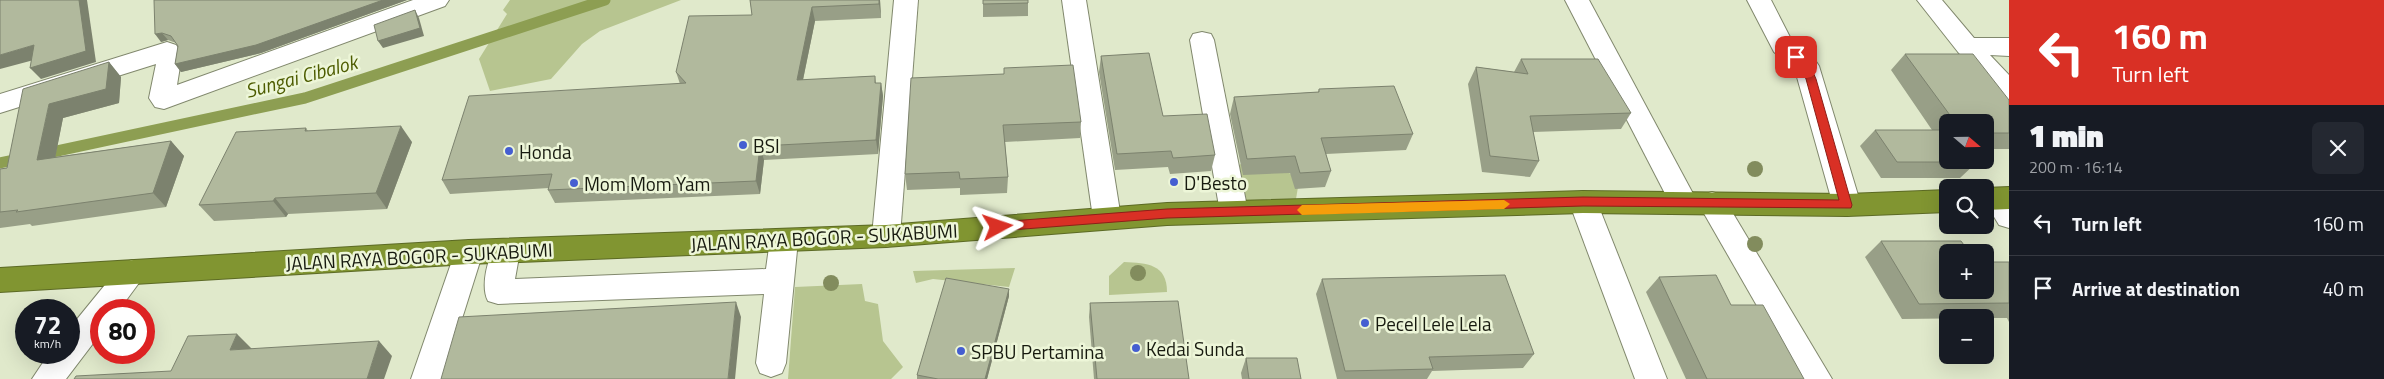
<!DOCTYPE html>
<html lang="en">
<head>
<meta charset="utf-8">
<style>
	:root { --surface:#171b24; --page:#242831; --text:#f1f3f6; --muted:#9ea1a6; --line:#363941 }
	body { margin:0; font-family:"Titillium Web",sans-serif; background:var(--page); color:var(--text); height:100vh; display:flex; flex-direction:column; font-size:19px; white-space:nowrap }
	* { box-sizing:border-box; margin:0 }
	p { font-size:16px; color:var(--muted) }
	.icon { flex:none; width:28px; height:28px; fill:none; stroke:currentColor; stroke-width:2; stroke-linecap:round; stroke-linejoin:round }
	.map { position:relative; flex:1; overflow:hidden }
	.side { display:flex; flex-direction:column; background:var(--surface); width:375px }
	.side>* { flex:none }
	.top-card { background:#d93025; color:#fff; overflow:hidden }
	.needle { width:32px; rotate:110deg }
	.buttons { position:absolute; left:1939px; top:114px; display:grid; gap:10px }
	.buttons a { display:grid; place-items:center; width:55px; height:55px; border-radius:8px; background:var(--surface); box-shadow:0 5px 20px #0002; font-size:25px }
	.speed { position:absolute; left:15px; top:299px; display:flex; gap:10px; font-size:25px; font-weight:700; text-align:center }
	.speed>* { display:grid; place-content:center; width:65px; height:65px; border-radius:50%; background:var(--surface); box-shadow:0 5px 20px #0002; line-height:1 }
	.speed small { font-size:12px; font-weight:400 }
	.speed .limit { border:8px solid #d22; background:#fff; color:#111 }
	.pin { position:absolute; display:grid; place-items:center; width:42px; height:42px; color:#fff; margin:-21px; border-radius:10px; box-shadow:0 2px 8px #0006 }
	.me { position:absolute; width:55px; margin:-28px; rotate:85deg; stroke-linejoin:round; filter:drop-shadow(0 0 4px #0008) }
	.turn { display:flex; align-items:center; gap:18px; height:105px; padding:0 20px; font-size:22px }
	.turn .icon { width:65px; height:65px; stroke-width:2.5 }
	.turn b { display:block; font-size:35px; line-height:42px }
	.round { display:grid; place-items:center; flex:none; width:52px; height:52px; border-radius:8px; background:var(--page) }
	.headline { display:flex; align-items:center; justify-content:space-between; height:85px; padding:0 20px }
	h1 { font-size:30px; font-weight:800; line-height:38px }
	ul { padding:0; list-style:none }
	li { display:flex; align-items:center; gap:15px; height:65px; padding:0 20px; border-top:1px solid var(--line) }
	li div { flex:1 }
	li b { display:block; font-size:19px }
	li em { font-style:normal }
	main { display:flex; flex:1; min-height:0 }
	.map>svg:first-child { display:block }
	.green { fill:#b7c590 }
	.lines { fill:none; stroke-linecap:round; stroke-linejoin:round }
	.stream { stroke:#8d9e52; stroke-width:11 }
	.minor-casing { stroke:#81886d; stroke-width:2 }
	.highway-casing { stroke:#5c6a25; stroke-width:2 }
	.minor { fill:#fff; fill-rule:evenodd }
	.highway { fill:#819531; fill-rule:evenodd }
	.tree { fill:#828c5d }
	.wall { fill:#989f87 }
	.shaded-wall { fill:#7c826e }
	.building { fill:#b1b99d; stroke:#7c826e }
	.route { fill:#d93025; stroke:#8d1f18 }
	.slow { fill:#f59e0b }
	.poi-dot { fill:#455ed1; stroke:#edf6d8; stroke-width:2 }
	.labels { text-anchor:middle; dominant-baseline:central; stroke-width:5; stroke-linejoin:round; paint-order:stroke }
	.poi-label { font-size:19px; fill:#171a0f; stroke:#edf6d8; text-anchor:start }
	.street-label { font-size:19px; fill:#171a0f; stroke:#edf6d8 }
	.water-label { font-size:20px; font-style:italic; fill:#4d5c00; stroke:#edf6d8 }
</style>
</head>
<body>
<main>
<div class="map">
<svg width="2009" height="379" viewBox="0 0 2009 379">
	<rect width="100%" height="100%" fill="#e0e9cb"/>
	<!-- green -->
	<g class="green">
		<polygon points="510,0 681,0 600,31 582,44 551,79 490,91 479,59 507,14 503,10"/>
		<polygon points="1244,161 1282,167 1299,181 1296,199 1266,211 1231,202 1222,181"/>
		<path d="M1124,262c23,1 43,2 43,30l-58,3v-19z"/>
		<polygon points="1015,268 1009,287 933,279 916,283 913,271"/>
		<polygon points="862,284 865,301 878,304 883,341 903,367 891,379 788,379 795,287"/>
	</g>
	<g class="lines">
		<!-- stream -->
		<g class="stream">
			<polyline points="43,154 305,98 605,0"/>
			<polyline points="0,163 23,158"/>
		</g>
		<!-- minor casing -->
		<g class="minor-casing">
			<g id="minor">
				<polygon points="413,0 449,0 445,6 164,109 155,107 149,98 156,64 0,113 0,94 167,42 176,45 182,54 177,85"/>
				<polygon points="894,0 918,0 900,236 896,244 886,247 876,244 872,236"/>
				<polygon points="1062,0 1086,0 1121,218 1117,226 1107,229 1097,226 1093,218"/>
				<polygon points="1565,0 1589,0 1698,203 1694,211 1684,214 1674,211"/>
				<polygon points="1747,0 1771,0 1792,41 1815,60 1819,66 1861,205 1857,213 1847,216 1837,213 1833,205 1795,70 1774,52"/>
				<polygon points="1917,0 1942,0 1974,38 2009,38 2009,56 1990,55 2009,75 2009,100 2000,98 1958,52"/>
				<polygon points="1202,32 1211,34 1214,40 1248,212 1244,220 1234,223 1224,220 1220,212 1190,40 1193,34"/>
				<polygon points="1997,188 2007,191 2009,195 2009,228 1999,225 1985,202 1987,191"/>
				<polygon points="1583,191 1593,194 1597,202 1667,379 1635,379 1569,202 1573,194"/>
				<polygon points="1712,192 1722,195 1832,379 1799,379 1698,203 1702,195"/>
				<path d="M784,229l10,3 4,8 -12,123 -4,10 -11,4 -11,-4 -4,-10 8,-69 -266,10 -10,-3c-8,-15 0,-43 8,-58l10,-4 10,4 4,8 -5,28 251,-10 4,-29 4,-8z"/>
				<polygon points="469,240 479,244 483,252 443,379 411,379 455,252 459,244"/>
				<polygon points="132,260 142,264 147,272 119,310 101,310 101,333 66,379 32,379 50,352 69,352 69,329 122,264"/>
			</g>
		</g>
		<!-- highway casing -->
		<g class="highway-casing">
			<g id="highway">
				<polygon points="2009,187 2009,209 1985,210 1985,188"/>
				<polygon points="1948,190 1948,212 1847,216 1583,213 1167,225 886,247 469,264 0,292 0,268 469,240 886,225 1167,203 1583,191 1847,194"/>
			</g>
		</g>
		<!-- minor -->
		<use href="#minor" class="minor"/>
		<!-- highway -->
		<use href="#highway" class="highway"/>
	</g>
	<!-- trees -->
	<g class="tree">
		<circle cx="1755" cy="169" r="8"/>
		<circle cx="1755" cy="244" r="8"/>
		<circle cx="1138" cy="273" r="8"/>
		<circle cx="831" cy="283" r="8"/>
	</g>
	<!-- wall -->
	<g class="wall">
		<polygon points="154,0 407,0 261,53 181,72 175,64 178,46 176,43 168,40 161,42"/>
		<polygon points="750,0 880,0 881,18 815,21 803,80 875,76 876,83 881,83 883,96 878,154 764,160 760,194 555,203 548,190 549,188 450,194 442,180 680,84 676,72 752,15"/>
		<polygon points="983,0 1028,3 1028,16 983,17"/>
		<polygon points="1905,54 2009,100 2009,149 1985,149 1985,122 1948,122 1948,160 1977,162 1960,178 1881,178 1860,146 1875,130 1932,130 1891,70"/>
		<polygon points="1101,56 1163,116 1215,155 1211,171 1170,174 1168,167 1115,170 1099,72"/>
		<polygon points="1521,59 1631,113 1621,129 1533,132 1539,161 1530,177 1482,172 1468,84 1476,67 1514,72"/>
		<polygon points="109,62 121,77 119,103 63,118 55,157 171,141 184,156 166,207 32,226 30,224 0,228 0,169 7,168"/>
		<polygon points="1004,68 1081,122 1080,138 1005,142 1008,177 1007,193 960,195 960,188 907,190 905,174 1004,74"/>
		<polygon points="1319,89 1413,134 1406,150 1326,154 1331,171 1325,187 1295,189 1290,173 1243,175 1230,114 1234,97 1318,92"/>
		<polygon points="306,128 308,131 412,142 387,209 288,214 286,217 214,221 199,205"/>
		<polygon points="1881,241 1948,290 2009,262 2009,322 2007,318 1985,318 1902,319 1865,257"/>
		<polygon points="1659,277 1731,305 1804,379 1686,379 1646,292"/>
		<polygon points="1322,279 1534,354 1523,368 1432,371 1427,379 1337,379 1316,294"/>
		<polygon points="1009,289 1009,296 987,379 917,379 917,375"/>
		<polygon points="1090,303 1189,379 1094,379 1089,317"/>
		<polygon points="1246,358 1301,379 1242,379 1241,373"/>
	</g>
	<!-- shaded-wall -->
	<g class="shaded-wall">
		<polygon points="79,0 87,0 96,62 41,79 30,68"/>
		<polygon points="383,0 407,0 261,53 181,72 175,64"/>
		<polygon points="879,0 880,0 881,18 879,4"/>
		<polygon points="812,7 815,21 800,94 797,80"/>
		<polygon points="415,10 419,18 424,36 383,48 378,41"/>
		<polygon points="162,33 168,40 161,42 155,34"/>
		<polygon points="34,45 45,57 0,69 0,55"/>
		<polygon points="109,62 121,77 119,103 63,118 52,174 37,160 49,104"/>
		<polygon points="881,83 883,96 878,154 876,140"/>
		<polygon points="401,126 412,142 387,209 376,193"/>
		<polygon points="171,141 184,156 166,207 153,193"/>
		<polygon points="760,146 764,160 760,194 756,181"/>
		<polygon points="275,198 288,214 286,217 273,201"/>
		<polygon points="1009,289 1009,296 987,379 985,379"/>
		<polygon points="736,302 741,317 735,379 728,379"/>
		<polygon points="237,334 252,349 230,350"/>
		<polygon points="379,341 392,356 384,379 367,379"/>
	</g>
	<!-- building -->
	<g class="building">
		<polygon points="0,0 79,0 86,51 30,68 34,45 0,55"/>
		<polygon points="154,0 383,0 256,45 175,64 178,46 171,36 162,33 155,34"/>
		<polygon points="750,0 879,0 879,4 812,7 797,80 875,76 875,83 881,83 876,140 760,146 756,181 548,190 552,174 442,180 469,96 686,83 676,72 689,16 752,15"/>
		<polygon points="983,0 1028,0 1028,3 983,4"/>
		<polygon points="415,10 420,28 378,41 374,25"/>
		<polygon points="1149,53 1163,116 1207,114 1215,155 1173,158 1171,151 1117,154 1101,56"/>
		<polygon points="1905,54 1973,54 2009,100 2009,133 1985,133 1985,122 1955,122"/>
		<polygon points="1521,59 1598,59 1631,113 1530,116 1539,161 1490,156 1476,67 1528,74"/>
		<polygon points="109,62 106,89 49,104 37,160 171,141 153,193 16,212 18,210 0,212 0,169 7,168 23,89"/>
		<polygon points="1073,65 1081,122 1003,125 1008,177 960,179 959,172 905,174 911,78 1004,74 1004,68"/>
		<polygon points="1394,86 1413,134 1321,138 1331,171 1300,173 1295,156 1247,159 1234,97 1319,92 1319,89"/>
		<polygon points="401,126 376,193 275,198 273,201 199,205 236,132 306,128 305,131"/>
		<polygon points="1875,130 1948,130 1948,160 1975,160 1977,162 1897,162"/>
		<polygon points="1881,241 1961,241 1969,252 1948,252 1948,290 1985,290 1985,262 2009,262 2009,303 1919,304"/>
		<polygon points="1505,275 1534,354 1429,357 1433,369 1345,371 1322,279"/>
		<polygon points="1716,275 1731,305 1763,305 1804,379 1707,379 1659,277"/>
		<polygon points="946,278 1009,289 985,379 938,379 917,375"/>
		<polygon points="1178,301 1189,379 1097,379 1090,303"/>
		<polygon points="736,302 728,379 441,379 459,317"/>
		<polygon points="237,334 230,350 379,341 367,379 74,379 76,376 171,371 188,336"/>
		<polygon points="1246,358 1297,358 1301,379 1249,379"/>
	</g>
	<!-- route -->
	<polygon class="route" points="1796,53 1809,63 1816,79 1852,205 1851,208 1583,206 1167,218 998,231 992,227 998,222 1167,209 1583,197 1839,200 1806,79 1801,68 1791,57"/>
	<!-- slow -->
	<polygon class="slow" points="1504,200 1510,204 1504,209 1302,215 1297,210 1302,205"/>
	<!-- markers -->
	<g class="poi-dot">
		<circle cx="743" cy="145" r="5"/>
		<circle cx="509" cy="151" r="5"/>
		<circle cx="1174" cy="182" r="5"/>
		<circle cx="574" cy="183" r="5"/>
		<circle cx="1365" cy="323" r="5"/>
		<circle cx="1136" cy="348" r="5"/>
		<circle cx="961" cy="351" r="5"/>
	</g>
	<g class="labels">
		<!-- poi labels -->
		<g class="poi-label">
			<text x="753" y="145">BSI</text>
			<text x="519" y="151">Honda</text>
			<text x="1184" y="182">D'Besto</text>
			<text x="584" y="183">Mom Mom Yam</text>
			<text x="1375" y="323">Pecel Lele Lela</text>
			<text x="1146" y="348">Kedai Sunda</text>
			<text x="971" y="351">SPBU Pertamina</text>
		</g>
		<!-- street labels -->
		<g class="street-label">
			<text transform="translate(824 237) rotate(-3)">JALAN RAYA BOGOR - SUKABUMI</text>
			<text transform="translate(419 256) rotate(-3)">JALAN RAYA BOGOR - SUKABUMI</text>
		</g>
		<!-- water labels -->
		<g class="water-label">
			<text transform="translate(301 76) rotate(-15)">Sungai Cibalok</text>
		</g>
	</g>
</svg>
<div class="buttons">
<a><svg class="needle" viewBox="-14 -14 28 28"><path d="M0-13l5 13h-10z" fill="#e53935"/><path d="M0 13l5-13h-10z" fill="#9ea1a6"/></svg></a>
<a><svg class="icon" aria-label="search" viewBox="0 0 24 24"><circle cx="10" cy="10" r="6"/><path d="M15 15l6 6"/></svg></a>
<a>+</a>
<a>−</a>
</div>
<div class="speed"><div>72<small>km/h</small></div><div class="limit">80</div></div>
<div class="pin" style="left:1796px;top:57px;background:#d93025"><svg class="icon" aria-label="arrive" viewBox="0 0 24 24"><path d="M6 21V4h12l-3 4 3 4H6"/></svg></div>
<svg class="me" style="left:998px;top:227px" viewBox="-20 -20 40 40"><path d="M0-17L14 15 0 8-14 15z" fill="#d93025" stroke="#fff" stroke-width="4"/></svg>
</div>
<section class="side">
<div class="top-card">
<div class="turn"><svg class="icon" aria-label="left" viewBox="0 0 24 24"><path d="M17 20v-9H6M10 6l-5 5 5 5"/></svg><div><b>160 m</b>Turn left</div></div>
</div>
<div class="headline"><div><h1>1 min</h1><p>200 m · 16:14</p></div><a class="round"><svg class="icon" aria-label="close" viewBox="0 0 24 24"><path d="M6 6l12 12M18 6L6 18"/></svg></a></div>
<ul>
<li><svg class="icon" aria-label="left" viewBox="0 0 24 24"><path d="M17 20v-9H6M10 6l-5 5 5 5"/></svg><div><b>Turn left</b></div><em>160 m</em></li>
<li><svg class="icon" aria-label="arrive" viewBox="0 0 24 24"><path d="M6 21V4h12l-3 4 3 4H6"/></svg><div><b>Arrive at destination</b></div><em>40 m</em></li>
</ul>
</section>
</main>
</body>
</html>
